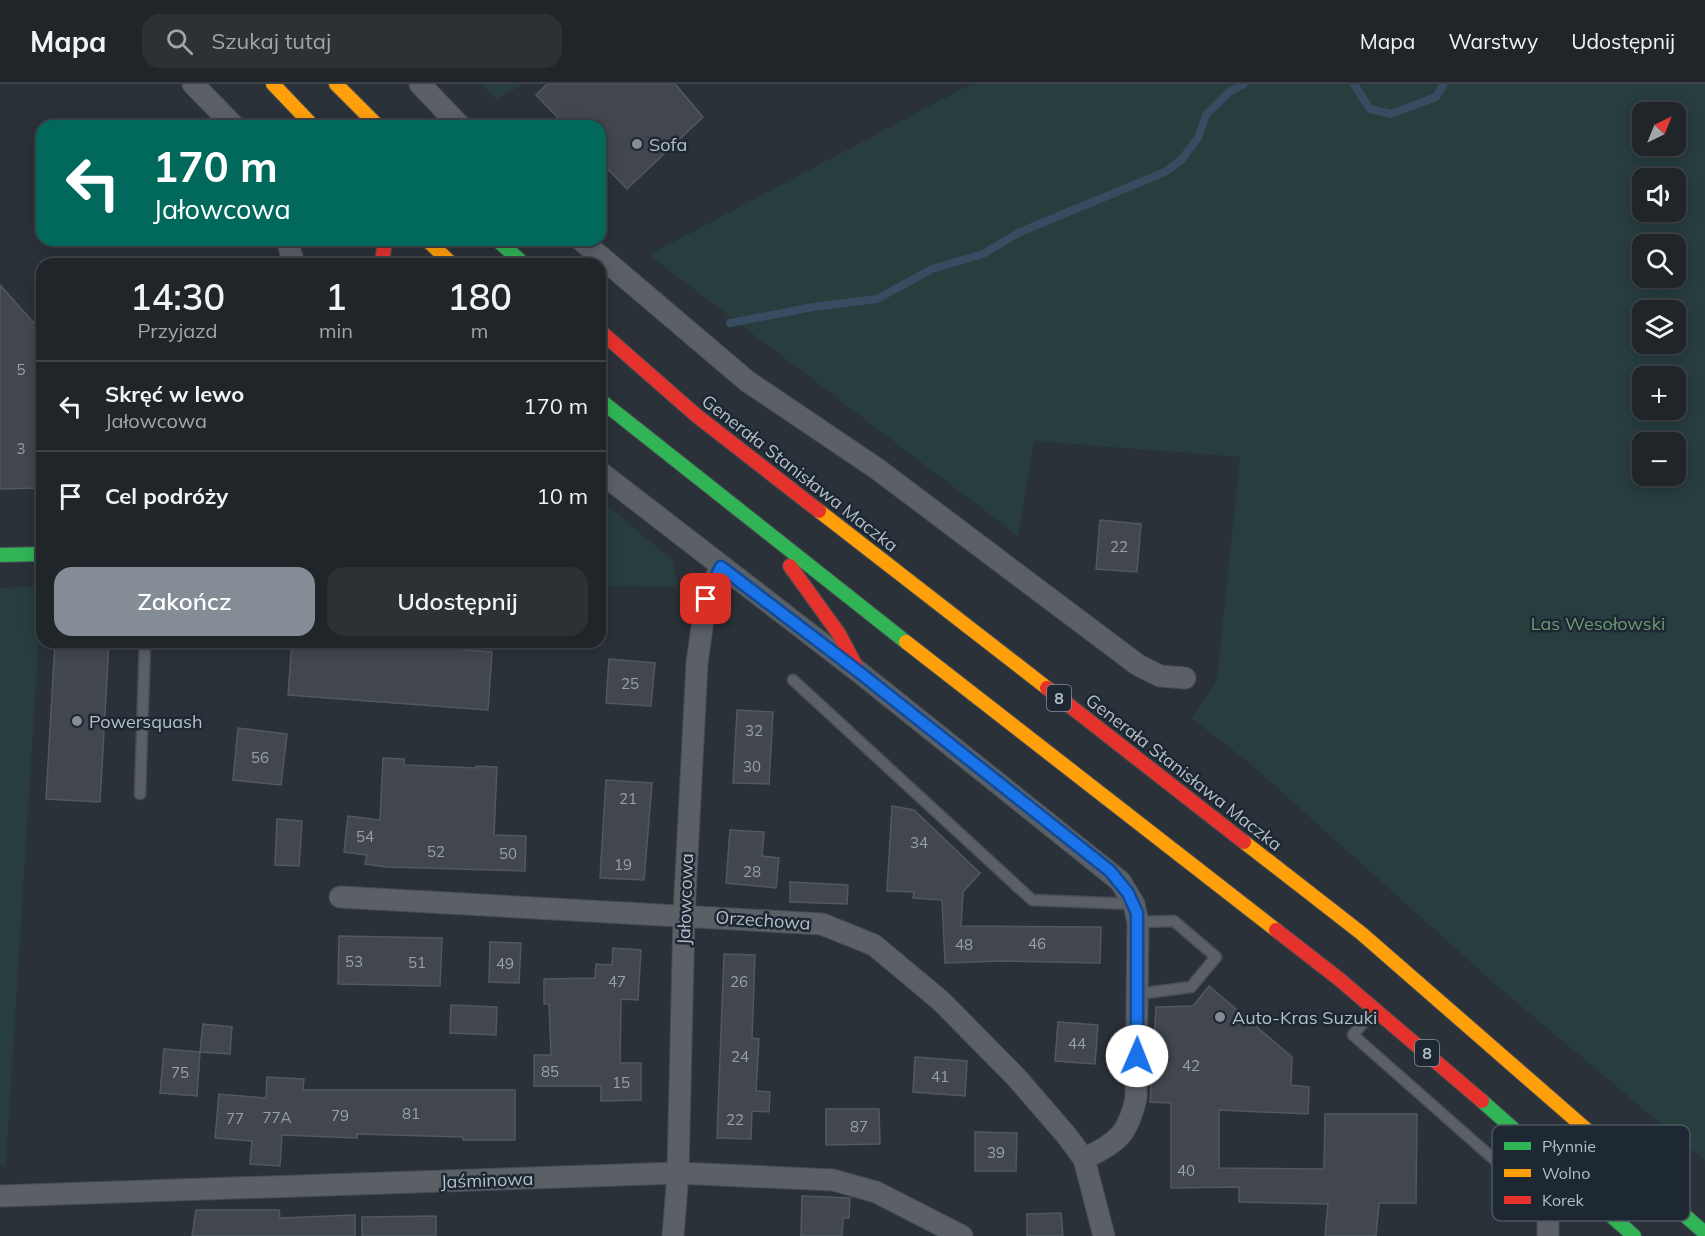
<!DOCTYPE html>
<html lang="pl">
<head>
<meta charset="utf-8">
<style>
	:root { --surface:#20252a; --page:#2d3136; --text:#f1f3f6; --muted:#a2a5a8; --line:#3d4247; --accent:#848d96 }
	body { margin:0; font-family:Mulish,sans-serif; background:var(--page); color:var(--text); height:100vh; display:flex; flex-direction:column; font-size:22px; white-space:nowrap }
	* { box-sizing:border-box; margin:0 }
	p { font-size:20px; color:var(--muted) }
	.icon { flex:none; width:33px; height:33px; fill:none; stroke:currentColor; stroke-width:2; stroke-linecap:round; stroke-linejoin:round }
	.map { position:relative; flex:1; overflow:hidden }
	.sheet { position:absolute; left:36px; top:174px; width:570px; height:390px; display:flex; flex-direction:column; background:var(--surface); border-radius:18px; box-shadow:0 3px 15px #0003,0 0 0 2px var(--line) }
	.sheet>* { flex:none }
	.guide { position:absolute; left:36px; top:36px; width:570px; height:126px; border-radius:18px; box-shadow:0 3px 15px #0003,0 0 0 2px var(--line); background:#00695c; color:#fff; overflow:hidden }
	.needle { width:39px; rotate:43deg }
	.controls { position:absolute; left:1632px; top:18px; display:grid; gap:12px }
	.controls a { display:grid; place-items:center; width:54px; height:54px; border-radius:12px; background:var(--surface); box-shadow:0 3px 15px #0003,0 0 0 2px var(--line); font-size:30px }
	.pin { position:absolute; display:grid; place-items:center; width:51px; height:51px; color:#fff; margin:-26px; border-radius:12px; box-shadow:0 3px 9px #0006 }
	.me { position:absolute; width:66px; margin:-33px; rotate:1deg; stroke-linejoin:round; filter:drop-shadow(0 0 4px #0008) }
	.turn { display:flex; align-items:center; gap:21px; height:126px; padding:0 18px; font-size:27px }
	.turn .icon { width:78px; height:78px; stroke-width:2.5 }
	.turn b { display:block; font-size:42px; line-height:51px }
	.eta { display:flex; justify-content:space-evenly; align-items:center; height:102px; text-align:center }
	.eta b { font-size:36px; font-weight:600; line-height:42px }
	.button { display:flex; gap:12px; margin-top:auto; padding:12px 18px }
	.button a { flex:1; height:69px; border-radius:18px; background:var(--accent); color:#fff; font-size:24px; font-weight:600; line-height:69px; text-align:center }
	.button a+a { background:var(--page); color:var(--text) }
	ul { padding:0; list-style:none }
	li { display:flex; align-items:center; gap:18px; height:90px; padding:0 18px; border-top:2px solid var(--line) }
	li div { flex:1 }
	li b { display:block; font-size:22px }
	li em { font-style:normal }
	header { display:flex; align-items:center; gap:36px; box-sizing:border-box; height:84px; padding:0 30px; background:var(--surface); border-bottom:2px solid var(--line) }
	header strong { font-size:28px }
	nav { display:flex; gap:33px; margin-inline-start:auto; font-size:21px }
	.search { width:420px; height:54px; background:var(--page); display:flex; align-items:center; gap:15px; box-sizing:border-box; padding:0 21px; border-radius:18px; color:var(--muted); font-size:22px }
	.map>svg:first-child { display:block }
	.green { fill:#273d3e; fill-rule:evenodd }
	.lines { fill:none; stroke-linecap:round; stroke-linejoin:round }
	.stream { stroke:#374c61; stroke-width:8 }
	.building { fill:#41474d; stroke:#52585f; stroke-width:1.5 }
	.lane-casing { stroke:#484d53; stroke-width:13 }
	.street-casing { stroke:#484d53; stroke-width:23 }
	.fast-casing { stroke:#484d53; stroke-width:16 }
	.slow-casing { stroke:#484d53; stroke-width:16 }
	.jam-casing { stroke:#484d53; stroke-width:16 }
	.lane { stroke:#5a6066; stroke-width:10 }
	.street { stroke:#5a6066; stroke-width:21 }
	.fast { stroke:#30b455; stroke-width:14 }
	.slow { stroke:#ff9f0a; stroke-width:14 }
	.jam { stroke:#e5322d; stroke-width:14 }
	.route-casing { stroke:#114b97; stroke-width:15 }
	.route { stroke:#1a73e8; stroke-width:10 }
	.poi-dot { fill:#848d96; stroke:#1d2833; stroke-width:2 }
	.labels { text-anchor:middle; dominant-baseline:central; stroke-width:5; stroke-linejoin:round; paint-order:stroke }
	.number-label { font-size:15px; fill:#98a0aa }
	.shield { fill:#1d2833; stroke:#87919c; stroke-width:1.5 }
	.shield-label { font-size:16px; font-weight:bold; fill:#b5bec9 }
	.poi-label { font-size:18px; fill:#b5bec9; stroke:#1d2833; text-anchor:start }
	.street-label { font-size:18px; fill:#b5bec9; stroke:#1d2833 }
	.park-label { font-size:18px; fill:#6c9a72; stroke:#1d2833 }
	.key { fill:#1d2833; stroke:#4b5560; stroke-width:1.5 }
	.key-label { font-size:16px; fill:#b5bec9 }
</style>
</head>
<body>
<header>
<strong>Mapa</strong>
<div class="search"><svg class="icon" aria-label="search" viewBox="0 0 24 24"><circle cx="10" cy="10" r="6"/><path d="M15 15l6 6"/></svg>Szukaj tutaj</div>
<nav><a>Mapa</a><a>Warstwy</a><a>Udostępnij</a></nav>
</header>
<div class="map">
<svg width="1705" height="1152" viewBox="0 0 1705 1152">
	<rect width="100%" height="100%" fill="#2a3138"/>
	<!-- green -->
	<g class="green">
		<polygon points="481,0 523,0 497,16"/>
		<path d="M971,0h734v1077l-209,-176 -250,-225 -54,-41 25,-40 23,-222 -206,-16 -16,95 -369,-281zM1676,28v34h-34v-34zM1676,94v34h-34v-34zM1676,160v34h-34v-34zM1676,226v34h-34v-34zM1676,292v34h-34v-34zM1642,358h34v34h-34z"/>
		<polygon points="600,415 673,477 678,503 600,502"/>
		<polygon points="42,502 6,1080 0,1081 0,504"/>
	</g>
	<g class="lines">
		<!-- stream -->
		<g class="stream">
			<polyline points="1354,0 1370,25 1391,30 1436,13 1444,0"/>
			<polyline points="730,239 813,223 877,215 932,185 983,170 1020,148 1165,88 1181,76 1198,54 1206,31 1229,8 1244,0"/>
		</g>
	</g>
	<!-- building -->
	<g class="building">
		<polygon points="547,0 675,0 703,33 627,105 600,77 600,42 566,42 536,11"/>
		<polygon points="0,201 42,248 42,404 0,405"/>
		<polygon points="1100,436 1141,440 1137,488 1096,485"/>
		<polygon points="55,558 109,558 100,718 46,715"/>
		<polygon points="292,558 358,558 492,568 488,626 288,611"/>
		<polygon points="609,575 655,579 651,622 606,619"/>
		<polygon points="737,626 773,628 769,700 733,699"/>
		<polygon points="238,644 287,650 281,701 233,696"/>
		<polygon points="383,674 404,675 404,681 476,684 476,682 497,683 494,751 526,752 525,787 387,783 365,780 367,771 344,768 348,732 380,736"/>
		<polygon points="606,696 652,699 644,796 600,794"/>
		<polygon points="892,722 914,726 980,789 963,808 961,842 1101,843 1100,879 1001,877 945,879 942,816 913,814 914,808 887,807"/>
		<polygon points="277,735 302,737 299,782 275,781"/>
		<polygon points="730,746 764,748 762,772 779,774 776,804 726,799"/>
		<polygon points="790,798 848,801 847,820 790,818"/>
		<polygon points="339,852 442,854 440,902 338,900"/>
		<polygon points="490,858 521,859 519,899 489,898"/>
		<polygon points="613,864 641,866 638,916 621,915 620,979 641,979 641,1016 601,1017 601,1002 534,1002 534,971 551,971 549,920 544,920 544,895 595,894 596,880 612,881"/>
		<polygon points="724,870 755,871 752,954 759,955 756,1007 770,1008 769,1028 752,1027 751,1055 717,1054"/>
		<polygon points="1209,902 1292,973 1291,1001 1309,1003 1308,1030 1219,1026 1219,1084 1324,1085 1325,1030 1417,1030 1416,1119 1379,1119 1376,1152 1325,1152 1328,1120 1239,1118 1239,1103 1171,1104 1171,1019 1150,1018 1156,923 1193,922"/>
		<polygon points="451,921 497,923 496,951 450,949"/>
		<polygon points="1058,938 1098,941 1095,980 1055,977"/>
		<polygon points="203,940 232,943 230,970 200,968"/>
		<polygon points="164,965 200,968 197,1012 160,1009"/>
		<polygon points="915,973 967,977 965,1012 913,1008"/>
		<polygon points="267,993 304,995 303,1006 515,1006 515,1056 463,1056 463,1053 357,1050 357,1054 282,1051 280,1082 250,1080 252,1057 215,1054 219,1010 266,1014"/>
		<polygon points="826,1025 879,1025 880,1060 826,1061"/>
		<polygon points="975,1048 1017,1049 1016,1087 975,1087"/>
		<polygon points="802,1112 850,1114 849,1134 843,1134 842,1152 801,1152"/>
		<polygon points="196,1126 279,1126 280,1134 355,1131 355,1152 192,1152"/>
		<polygon points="1061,1129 1063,1152 1027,1152 1027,1130"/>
		<polygon points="436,1132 436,1152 362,1152 362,1133"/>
	</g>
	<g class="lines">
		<!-- lane casing -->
		<g class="lane-casing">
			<g id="lane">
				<polyline points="793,596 1032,816 1134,820"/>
				<polyline points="140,710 145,558"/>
				<polyline points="1138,838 1174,837 1216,873 1191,903 1138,910"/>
				<polyline points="1372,928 1353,951 1548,1123"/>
			</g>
		</g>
		<!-- street casing -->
		<g class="street-casing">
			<g id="street">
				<polyline points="193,0 234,42"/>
				<polyline points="420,0 460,42"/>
				<polyline points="287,156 294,180"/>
				<polyline points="581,156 747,297 876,384 1138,581 1160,592 1185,594"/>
				<path d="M600,388l259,200 261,209 14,23 4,18 -2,176c-9,39 -18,43 -52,61"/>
				<polyline points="340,813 822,840 874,861 941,917 1016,993 1067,1052 1084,1075 1104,1152"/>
				<polyline points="0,1112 678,1089 833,1096 876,1108 962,1152"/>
				<polyline points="1548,1123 1548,1152"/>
				<polyline points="673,1152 678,1089 684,831 697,579 706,515 721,483"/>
			</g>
		</g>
		<!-- fast casing -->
		<g class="fast-casing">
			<g id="fast">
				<polyline points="497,156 524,180"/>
				<polyline points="600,316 906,558"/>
				<polyline points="0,471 42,470"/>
				<polyline points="1482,1017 1634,1152"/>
				<polyline points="1595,1053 1705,1149"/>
			</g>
		</g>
		<!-- slow casing -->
		<g class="slow-casing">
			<g id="slow">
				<polyline points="273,0 313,42"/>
				<polyline points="336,0 378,42"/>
				<polyline points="427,156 452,180"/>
				<polyline points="819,427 1047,604"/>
				<polyline points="906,558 1276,846"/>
				<polyline points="1244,758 1361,849 1595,1053"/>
			</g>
		</g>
		<!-- jam casing -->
		<g class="jam-casing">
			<g id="jam">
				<polyline points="382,180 385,156"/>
				<polyline points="600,247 697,332 819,427"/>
				<polyline points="790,482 839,550 859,588"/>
				<polyline points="1047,604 1244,758"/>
				<polyline points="1276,846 1339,895 1482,1017"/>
			</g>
		</g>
		<!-- lane -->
		<use href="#lane" class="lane"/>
		<!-- street -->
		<use href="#street" class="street"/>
		<!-- fast -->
		<use href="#fast" class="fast"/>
		<!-- slow -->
		<use href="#slow" class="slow"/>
		<!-- jam -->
		<use href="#jam" class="jam"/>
	</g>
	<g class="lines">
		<!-- route casing -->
		<g class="route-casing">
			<polyline id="route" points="706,515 721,483 859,588 1110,787 1128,809 1137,829 1137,972"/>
		</g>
		<!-- route -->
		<use href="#route" class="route"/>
	</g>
	<!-- markers -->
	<g class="poi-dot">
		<circle cx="637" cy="60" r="6"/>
		<circle cx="77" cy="637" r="6"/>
		<circle cx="1220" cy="933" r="6"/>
	</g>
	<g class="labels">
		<!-- number labels -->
		<g class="number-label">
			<text x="21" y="285">5</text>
			<text x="21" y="364">3</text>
			<text x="1119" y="462">22</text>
			<text x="630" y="599">25</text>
			<text x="754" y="646">32</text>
			<text x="260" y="673">56</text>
			<text x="752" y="682">30</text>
			<text x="628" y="714">21</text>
			<text x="365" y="752">54</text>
			<text x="919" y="758">34</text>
			<text x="436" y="767">52</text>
			<text x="508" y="769">50</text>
			<text x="623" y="780">19</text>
			<text x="752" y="787">28</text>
			<text x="1037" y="859">46</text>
			<text x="964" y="860">48</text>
			<text x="354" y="877">53</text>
			<text x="417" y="878">51</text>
			<text x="505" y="879">49</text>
			<text x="617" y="897">47</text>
			<text x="739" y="897">26</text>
			<text x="1077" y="959">44</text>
			<text x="740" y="972">24</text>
			<text x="1191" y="981">42</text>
			<text x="550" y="987">85</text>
			<text x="180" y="988">75</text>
			<text x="940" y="992">41</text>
			<text x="621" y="998">15</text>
			<text x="411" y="1029">81</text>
			<text x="340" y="1031">79</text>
			<text x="277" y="1033">77A</text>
			<text x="235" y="1034">77</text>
			<text x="735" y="1035">22</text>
			<text x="859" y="1042">87</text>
			<text x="996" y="1068">39</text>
			<text x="1186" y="1086">40</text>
		</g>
		<!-- shield labels -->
		<g class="shield">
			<rect x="1047" y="601" width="24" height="26" rx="4.5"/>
			<rect x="1415" y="956" width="24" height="26" rx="4.5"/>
		</g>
		<g class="shield-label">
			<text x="1059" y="614">8</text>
			<text x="1427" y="969">8</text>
		</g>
		<!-- poi labels -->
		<g class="poi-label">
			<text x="649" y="60">Sofa</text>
			<text x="89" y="637">Powersquash</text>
			<text x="1232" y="933">Auto-Kras Suzuki</text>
		</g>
		<!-- street labels -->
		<g class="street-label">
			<text transform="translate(800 389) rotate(38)">Generała Stanisława Maczka</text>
			<text transform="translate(1184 688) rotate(38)">Generała Stanisława Maczka</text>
			<text transform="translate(685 815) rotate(-88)">Jałowcowa</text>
			<text transform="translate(763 836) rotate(4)">Orzechowa</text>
			<text transform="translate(487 1096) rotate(-2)">Jaśminowa</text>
		</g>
		<!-- park labels -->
		<g class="park-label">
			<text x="1598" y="539">Las Wesołowski</text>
		</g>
	</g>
	<!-- legend -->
	<rect x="1492" y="1041" width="198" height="96" rx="9" class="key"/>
	<rect x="1504" y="1058" width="27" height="8" fill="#30b455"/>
	<rect x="1504" y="1085" width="27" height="8" fill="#ff9f0a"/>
	<rect x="1504" y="1112" width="27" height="8" fill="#e5322d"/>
	<g class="key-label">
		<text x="1542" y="1068">Płynnie</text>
		<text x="1542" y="1095">Wolno</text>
		<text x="1542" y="1122">Korek</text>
	</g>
</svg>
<div class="controls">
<a><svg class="needle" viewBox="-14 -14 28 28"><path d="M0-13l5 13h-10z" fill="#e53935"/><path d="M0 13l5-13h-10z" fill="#a2a5a8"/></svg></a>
<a><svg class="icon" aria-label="sound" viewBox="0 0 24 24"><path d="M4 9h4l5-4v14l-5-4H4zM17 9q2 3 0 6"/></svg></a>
<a><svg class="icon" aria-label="search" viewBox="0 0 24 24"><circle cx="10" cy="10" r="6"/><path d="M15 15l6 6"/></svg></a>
<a><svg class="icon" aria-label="layers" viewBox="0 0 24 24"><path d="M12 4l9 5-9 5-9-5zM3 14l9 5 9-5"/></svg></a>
<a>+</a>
<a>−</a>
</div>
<div class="pin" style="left:706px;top:515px;background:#d93025"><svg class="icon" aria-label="arrive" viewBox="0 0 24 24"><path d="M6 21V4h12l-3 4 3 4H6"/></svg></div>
<svg class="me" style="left:1137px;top:972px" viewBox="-20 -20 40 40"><circle r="19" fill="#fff"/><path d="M0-13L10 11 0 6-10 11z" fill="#1a73e8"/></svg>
<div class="guide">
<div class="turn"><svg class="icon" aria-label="left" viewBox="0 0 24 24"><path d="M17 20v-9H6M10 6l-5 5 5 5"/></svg><div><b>170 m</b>Jałowcowa</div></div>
</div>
<section class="sheet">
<div class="eta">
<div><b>14:30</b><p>Przyjazd</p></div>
<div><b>1</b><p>min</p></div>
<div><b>180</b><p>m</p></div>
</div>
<ul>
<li><svg class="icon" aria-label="left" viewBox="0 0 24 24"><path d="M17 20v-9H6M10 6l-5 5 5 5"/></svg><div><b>Skręć w lewo</b><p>Jałowcowa</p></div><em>170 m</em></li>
<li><svg class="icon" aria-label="arrive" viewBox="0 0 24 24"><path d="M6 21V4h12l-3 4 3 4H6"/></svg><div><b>Cel podróży</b></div><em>10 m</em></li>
</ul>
<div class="button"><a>Zakończ</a><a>Udostępnij</a></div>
</section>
</div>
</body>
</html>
